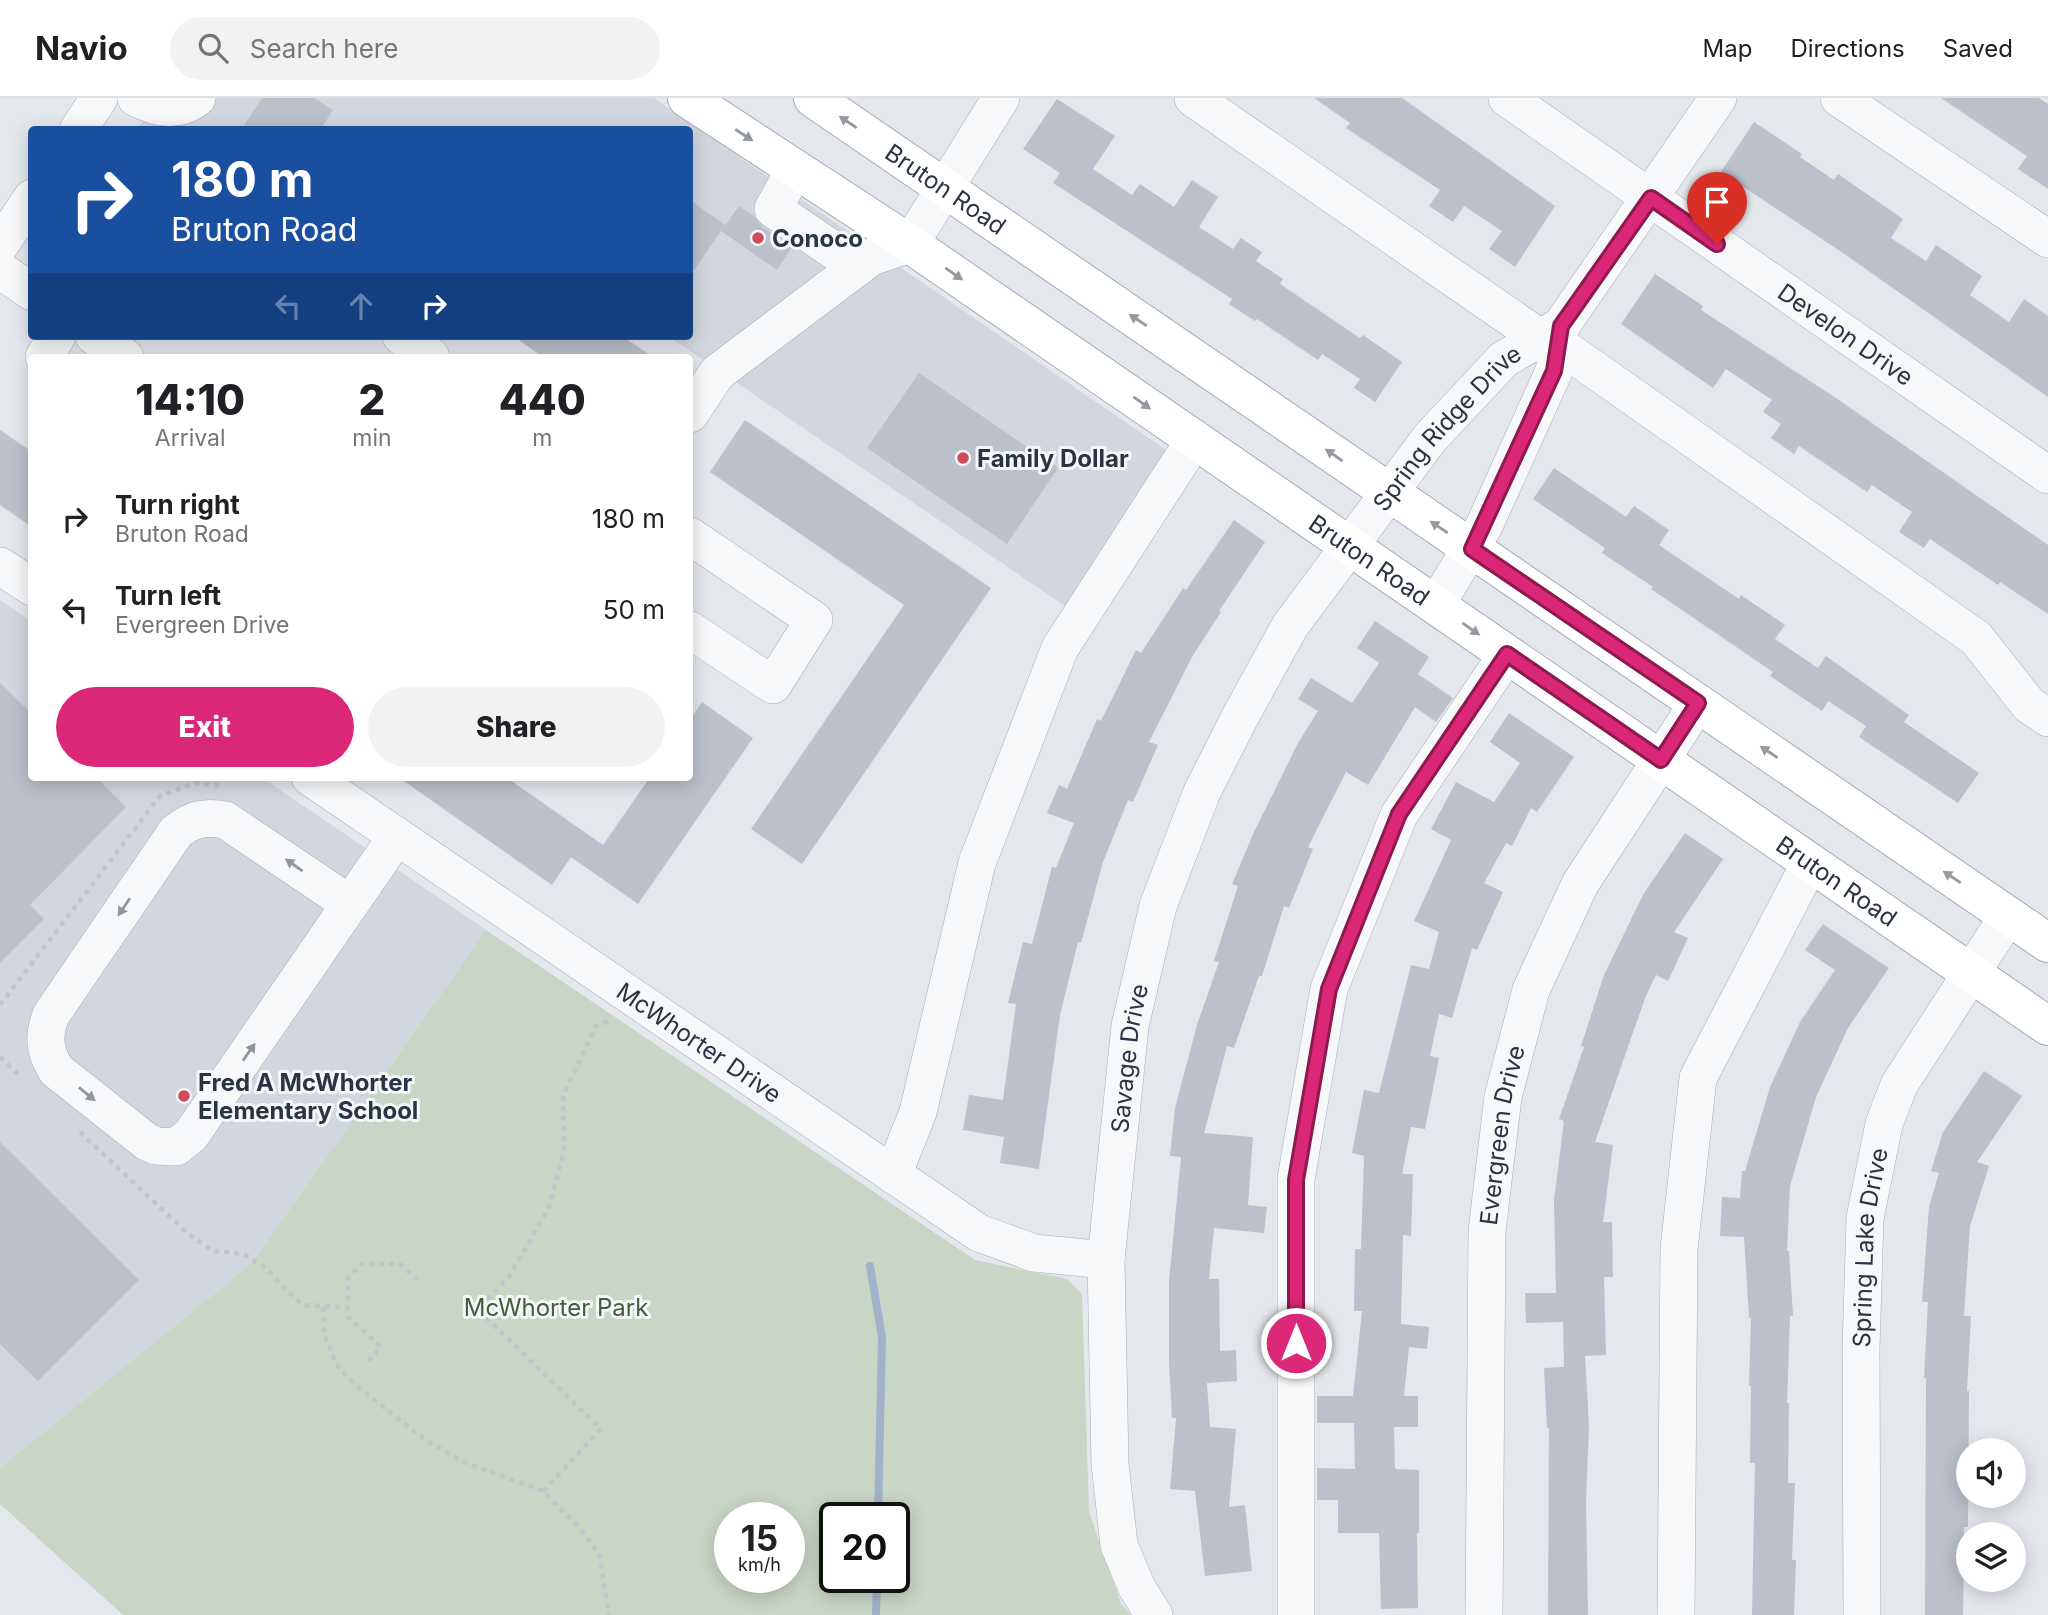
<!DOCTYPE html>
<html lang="en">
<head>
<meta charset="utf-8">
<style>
	:root { --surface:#fff; --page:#f2f2f2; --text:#202124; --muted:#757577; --line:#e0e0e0; --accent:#db2777 }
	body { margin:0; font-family:Inter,sans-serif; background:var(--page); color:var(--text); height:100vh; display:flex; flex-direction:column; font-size:26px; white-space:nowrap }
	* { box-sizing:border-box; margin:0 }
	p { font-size:23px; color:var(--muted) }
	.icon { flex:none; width:38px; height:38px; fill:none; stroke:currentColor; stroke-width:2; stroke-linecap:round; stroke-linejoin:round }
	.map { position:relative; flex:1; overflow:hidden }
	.drawer { position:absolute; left:28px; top:256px; width:665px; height:427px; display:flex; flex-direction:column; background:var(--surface); border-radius:7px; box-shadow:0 4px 18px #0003 }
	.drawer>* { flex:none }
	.guide { position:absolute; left:28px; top:28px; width:665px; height:214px; border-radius:7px; box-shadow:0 4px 18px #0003; background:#1a4fa0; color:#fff; overflow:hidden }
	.tools { position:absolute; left:1956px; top:1340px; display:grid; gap:14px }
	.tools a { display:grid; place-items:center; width:70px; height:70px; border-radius:50%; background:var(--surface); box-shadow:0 4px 18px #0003; font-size:35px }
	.speed { position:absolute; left:714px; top:1404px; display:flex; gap:14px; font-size:35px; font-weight:700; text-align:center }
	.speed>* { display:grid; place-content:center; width:91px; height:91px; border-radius:50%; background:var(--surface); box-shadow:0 4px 18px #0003; line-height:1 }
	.speed small { font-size:18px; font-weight:400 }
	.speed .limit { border:4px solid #111; border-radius:10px; background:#fff; color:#111 }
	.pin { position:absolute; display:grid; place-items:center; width:60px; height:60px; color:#fff; margin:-72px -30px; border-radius:50% 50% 50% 0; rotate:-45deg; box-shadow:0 0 7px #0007 }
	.pin .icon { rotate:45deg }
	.me { position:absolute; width:77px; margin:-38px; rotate:0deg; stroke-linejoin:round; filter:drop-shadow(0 0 5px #0008) }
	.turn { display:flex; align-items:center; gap:24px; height:147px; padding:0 28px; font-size:32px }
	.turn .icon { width:91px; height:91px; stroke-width:2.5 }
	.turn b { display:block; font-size:49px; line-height:60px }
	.lanes { display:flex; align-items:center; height:66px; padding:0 28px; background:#0003; justify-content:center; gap:35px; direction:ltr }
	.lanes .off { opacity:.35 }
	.eta { display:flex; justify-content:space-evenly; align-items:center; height:119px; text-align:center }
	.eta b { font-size:42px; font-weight:800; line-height:49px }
	.button { display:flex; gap:14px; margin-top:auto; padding:14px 28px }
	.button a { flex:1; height:80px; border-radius:42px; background:var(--accent); color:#fff; font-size:28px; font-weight:800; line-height:80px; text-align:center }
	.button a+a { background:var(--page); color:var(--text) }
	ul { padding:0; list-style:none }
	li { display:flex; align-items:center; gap:21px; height:91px; padding:0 28px }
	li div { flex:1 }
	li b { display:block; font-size:26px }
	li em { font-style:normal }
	header { display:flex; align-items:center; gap:42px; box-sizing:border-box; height:98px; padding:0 35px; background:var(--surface); border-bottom:2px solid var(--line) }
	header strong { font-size:33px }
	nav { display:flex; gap:38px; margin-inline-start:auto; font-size:24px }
	.search { width:490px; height:63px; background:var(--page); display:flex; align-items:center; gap:18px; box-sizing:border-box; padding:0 24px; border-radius:38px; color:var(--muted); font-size:26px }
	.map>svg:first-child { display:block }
	.built { fill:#d2d6de }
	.green { fill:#c9d6c5; fill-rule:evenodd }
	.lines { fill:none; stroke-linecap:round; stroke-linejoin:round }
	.stream { stroke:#9fb4cc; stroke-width:8 }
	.building { fill:#bbc0ca }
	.minor-casing { stroke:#a9aeb7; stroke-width:38 }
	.major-casing { stroke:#a3abb8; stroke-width:40 }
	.path { stroke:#c2c5cb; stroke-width:4.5; stroke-dasharray:5 5; stroke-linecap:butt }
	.minor { stroke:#f7f8fa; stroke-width:37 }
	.major { stroke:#fff; stroke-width:38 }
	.oneway { fill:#959aa2 }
	.oneway2 { fill:#9196a0 }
	.route-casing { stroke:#8e194d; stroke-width:18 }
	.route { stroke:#db2777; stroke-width:12 }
	.poi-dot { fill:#d1495b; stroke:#f4f6f9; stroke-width:2.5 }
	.labels { text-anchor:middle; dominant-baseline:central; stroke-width:6; stroke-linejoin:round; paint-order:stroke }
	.street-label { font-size:24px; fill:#2b3445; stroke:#f4f6f9 }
	.poi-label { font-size:24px; font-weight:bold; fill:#2b3445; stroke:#f4f6f9; text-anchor:start }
	.park-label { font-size:24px; fill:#3f6138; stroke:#f4f6f9 }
</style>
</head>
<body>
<header>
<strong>Navio</strong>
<div class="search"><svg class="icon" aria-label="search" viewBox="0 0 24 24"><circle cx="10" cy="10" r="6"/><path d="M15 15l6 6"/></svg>Search here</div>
<nav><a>Map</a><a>Directions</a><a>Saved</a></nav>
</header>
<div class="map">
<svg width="2048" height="1517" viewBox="0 0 2048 1517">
	<rect width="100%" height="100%" fill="#e4e7ec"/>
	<!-- built -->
	<g class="built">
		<polygon points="158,0 654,0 1166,352 1068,510 668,238 690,238 690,32 137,32"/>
		<polygon points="0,502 31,523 32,679 261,679 486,832 252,1165 0,1370"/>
	</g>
	<!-- green -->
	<path class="green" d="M486,832l489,330 92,19 15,15 7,218 32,92 10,11h-1008l-123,-111v-36l252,-205zM730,1419h59v60h-59zM835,1419h59v60h-59z"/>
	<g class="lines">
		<!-- stream -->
		<g class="stream">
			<polyline points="870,1168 882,1239 878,1419"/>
			<polyline points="876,1517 877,1479"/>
		</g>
	</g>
	<!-- building -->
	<g class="building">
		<polygon points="262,0 314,0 333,12 320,32 241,32"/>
		<polygon points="1314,0 1402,0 1555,108 1515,169 1489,151 1502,133 1464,108 1453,124 1429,108 1440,92 1346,30 1350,25"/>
		<polygon points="1941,0 2039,0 2048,6 2048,91 2018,71 2027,58"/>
		<polygon points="1057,1 1115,38 1093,71 1132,97 1140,86 1174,109 1192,82 1218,99 1199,129 1233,151 1241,140 1262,154 1256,163 1283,181 1280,186 1360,240 1363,237 1402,264 1375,304 1354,290 1360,281 1322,256 1318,262 1257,221 1255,223 1229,206 1232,201 1053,85 1060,75 1023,51"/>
		<polygon points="1754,24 1802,56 1800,59 1834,82 1838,76 1903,121 1891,140 1926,163 1936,147 1982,178 1970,197 2009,224 2024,201 2048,218 2048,299 1843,155 1721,74"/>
		<polygon points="690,102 725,127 690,178"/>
		<polygon points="739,108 754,118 761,128 792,149 777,172 721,133"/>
		<polygon points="1655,176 1703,208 1701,212 1833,298 2048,447 2048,516 2000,484 1998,487 1930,441 1924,450 1899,434 1912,414 1872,387 1867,394 1799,348 1794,356 1771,340 1781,326 1763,314 1772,302 1726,271 1713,290 1621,226"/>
		<polygon points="513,238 622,238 653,259 543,259"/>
		<polygon points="919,275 1058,370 1007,446 867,350"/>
		<polygon points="745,322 991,490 802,766 751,731 904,507 710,374"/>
		<polygon points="0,332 32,354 32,429 0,407"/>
		<polygon points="1554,370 1626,419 1634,408 1669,432 1659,447 1739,501 1741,497 1785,527 1775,541 1818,570 1826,558 1909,617 1904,624 1979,675 1958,705 1859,639 1866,628 1828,603 1822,613 1770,578 1773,574 1651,491 1653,489 1602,455 1605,450 1533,401"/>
		<polygon points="1234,422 1265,444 1219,513 1221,514 1192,559 1149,644 1158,647 1133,704 1128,702 1103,764 1081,845 1078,844 1060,917 1039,1071 1000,1065 1004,1039 963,1032 969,997 1003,1002 1016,906 1008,905 1023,844 1032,846 1052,769 1056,770 1074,725 1047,715 1059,687 1067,691 1097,621 1101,623 1136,552 1141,555 1183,490 1186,492"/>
		<polygon points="1375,523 1429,559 1418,576 1453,600 1436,624 1415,609 1368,687 1346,674 1308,749 1313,751 1289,810 1284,808 1262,878 1259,878 1234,950 1227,948 1204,1035 1253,1039 1248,1107 1267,1109 1264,1135 1214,1130 1209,1181 1219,1181 1220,1253 1236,1252 1237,1283 1207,1285 1210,1329 1236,1331 1229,1409 1245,1407 1252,1473 1205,1478 1195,1393 1170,1391 1176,1320 1172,1320 1169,1264 1169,1183 1181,1059 1170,1058 1175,1010 1197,927 1219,864 1214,863 1238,788 1232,786 1254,734 1298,645 1318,613 1298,601 1311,580 1352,605 1379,565 1357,550"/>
		<polygon points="0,585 32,616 32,679 96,679 126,709 30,807 44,821 0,865"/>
		<polygon points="702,604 753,640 638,806 571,759 552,787 398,679 506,679 603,747 650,679 690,679 690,622"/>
		<polygon points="1509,615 1574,659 1537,714 1531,710 1512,748 1506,745 1484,785 1503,794 1477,852 1472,850 1452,920 1439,916 1430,958 1439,960 1425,1031 1411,1029 1402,1076 1413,1076 1411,1138 1403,1137 1401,1226 1429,1229 1427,1251 1409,1249 1404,1298 1418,1298 1418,1329 1394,1329 1395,1371 1419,1372 1419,1435 1417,1435 1418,1510 1381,1511 1379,1435 1338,1435 1338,1402 1317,1402 1317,1370 1355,1371 1354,1325 1317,1325 1317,1298 1353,1298 1362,1213 1354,1213 1355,1151 1361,1151 1364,1058 1352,1055 1364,992 1379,995 1411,867 1429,871 1439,834 1414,823 1451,742 1431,731 1456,684 1494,704 1520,665 1490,644"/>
		<polygon points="1685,735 1723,761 1674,834 1688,840 1668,883 1656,877 1645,900 1595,1044 1613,1047 1603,1124 1612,1124 1613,1179 1604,1179 1606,1257 1585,1258 1589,1328 1586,1405 1588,1517 1548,1517 1549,1330 1547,1330 1544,1270 1564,1269 1563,1224 1526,1225 1525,1195 1556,1195 1554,1102 1564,1023 1559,1021 1584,949 1581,948 1604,877 1644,795"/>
		<polygon points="1823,826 1889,870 1848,930 1816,999 1790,1088 1787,1153 1789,1153 1793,1218 1790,1218 1787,1305 1789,1305 1788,1385 1795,1385 1792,1462 1796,1462 1794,1517 1752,1517 1755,1365 1750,1365 1751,1288 1749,1288 1751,1220 1749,1220 1744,1139 1720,1138 1722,1099 1740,1100 1742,1073 1745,1073 1770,989 1800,924 1835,872 1805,852"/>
		<polygon points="1984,973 2022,998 1977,1064 1989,1068 1970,1128 1964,1218 1971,1218 1967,1293 1969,1293 1968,1429 1964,1429 1963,1517 1925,1517 1926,1280 1924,1280 1928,1204 1922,1204 1929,1109 1939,1075 1931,1073 1943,1034"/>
		<polygon points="0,1044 139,1182 38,1283 0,1246"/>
	</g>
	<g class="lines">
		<!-- minor casing -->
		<g class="minor-casing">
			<g id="minor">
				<path d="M136,0c21,10 41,15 61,0"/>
				<polyline points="1193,0 1540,240"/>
				<path id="s1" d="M1507,0l541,377"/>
				<polyline points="1839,0 2048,141"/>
				<polyline points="78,32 99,0"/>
				<polyline points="795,71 773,111 858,169"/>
				<polyline points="0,147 32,100"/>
				<polyline points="0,172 32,194"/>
				<polyline points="94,238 125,259"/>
				<polyline points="401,238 431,259"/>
				<polyline points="1558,246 1976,540 2029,607 2048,620"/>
				<polyline points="44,259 57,238"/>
				<polyline points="690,316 717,275 871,159 910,146 1001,0"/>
				<polyline points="690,438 814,522 773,587 690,532"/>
				<polyline points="0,468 32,489"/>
				<polyline points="1436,507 1484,428 1554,273 1561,228 1718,0"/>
				<path id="s2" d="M310,679l669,456 55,20 72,7"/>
				<path d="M350,806l-125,-84c-20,-4 -33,-1 -49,12l-125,183c-8,21 -7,35 5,55l91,72 9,4 20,1 15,-12 206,-299"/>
				<polyline points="893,1077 918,1014 977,765 1060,550 1195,341"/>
				<path id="s3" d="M1154,1517l-17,-27 -18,-43 -9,-81 -4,-204 24,-234 28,-120 44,-114 38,-75 50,-91 140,-188 74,-79 57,-33"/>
				<polyline points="1296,1517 1296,1081 1329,891 1399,717 1507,556"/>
				<path id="s4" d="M1484,1517l3,-384 16,-134 28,-107 49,-106 118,-181"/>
				<polyline points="1676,1517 1679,1151 1698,980 1810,765"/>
				<path id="s5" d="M1862,1517l-1,-266 4,-131 19,-94 15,-39 109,-169"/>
			</g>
		</g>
		<!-- major casing -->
		<g class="major-casing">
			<g id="major">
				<path id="s6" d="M687,0l223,146 1138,782"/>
				<path id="s7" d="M813,0l1235,845"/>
			</g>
		</g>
		<!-- path -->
		<g class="path">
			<polyline points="0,907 160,698 195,685 224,688"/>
			<polyline points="0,959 22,980"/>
			<polyline points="80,1034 187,1135 213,1153 244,1156 267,1171 294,1200 305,1207 348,1209"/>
			<polyline points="323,1209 324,1236 336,1266 354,1286 423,1340 463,1364 543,1393 578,1428 599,1455 609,1517"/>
			<polyline points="368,1263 381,1249 348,1219 348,1180 361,1166 400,1166 417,1181"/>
			<polyline points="543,1393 601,1331 478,1212 510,1177 549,1110 564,1052 563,998 596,928 612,922"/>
		</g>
		<!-- minor -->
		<use href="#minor" class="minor"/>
		<!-- major -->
		<use href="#major" class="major"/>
	</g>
	<!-- one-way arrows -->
	<defs><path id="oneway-solid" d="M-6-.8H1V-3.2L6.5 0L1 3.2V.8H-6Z" transform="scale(1.75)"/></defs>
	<g class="oneway">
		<use href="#oneway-solid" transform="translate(848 24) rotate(-146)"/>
		<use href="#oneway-solid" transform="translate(744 37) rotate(33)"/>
		<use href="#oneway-solid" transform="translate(954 176) rotate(35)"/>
		<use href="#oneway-solid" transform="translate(1138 222) rotate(-146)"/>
		<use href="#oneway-solid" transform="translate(1142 305) rotate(35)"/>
		<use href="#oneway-solid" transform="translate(1334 357) rotate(-145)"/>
		<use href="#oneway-solid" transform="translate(1439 429) rotate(-146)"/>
		<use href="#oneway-solid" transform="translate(1471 531) rotate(35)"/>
		<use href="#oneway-solid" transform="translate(1769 654) rotate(-146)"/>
		<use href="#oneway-solid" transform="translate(1952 779) rotate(-146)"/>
	</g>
	<g class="oneway2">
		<use href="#oneway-solid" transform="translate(294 767) rotate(-145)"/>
		<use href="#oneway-solid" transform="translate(124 809) rotate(124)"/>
		<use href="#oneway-solid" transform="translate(249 954) rotate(-55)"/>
		<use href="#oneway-solid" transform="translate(87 996) rotate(39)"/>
	</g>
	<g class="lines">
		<!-- route casing -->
		<g class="route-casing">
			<polyline id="route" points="1296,1245 1296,1082 1329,891 1399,716 1507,556 1661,662 1698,605 1472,451 1554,273 1561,228 1651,100 1717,146"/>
		</g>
		<!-- route -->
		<use href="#route" class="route"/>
	</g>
	<!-- markers -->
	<g class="poi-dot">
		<circle cx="758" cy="140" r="7"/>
		<circle cx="963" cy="360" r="7"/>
		<circle cx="184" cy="998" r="7"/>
	</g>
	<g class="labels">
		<!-- street labels -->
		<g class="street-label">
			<text stroke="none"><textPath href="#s7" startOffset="161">Bruton Road</textPath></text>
			<text stroke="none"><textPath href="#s1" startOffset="413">Develon Drive</textPath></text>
			<text stroke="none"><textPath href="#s3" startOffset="1286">Spring Ridge Drive</textPath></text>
			<text stroke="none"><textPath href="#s6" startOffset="824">Bruton Road</textPath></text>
			<text stroke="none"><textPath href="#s6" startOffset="1391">Bruton Road</textPath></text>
			<text stroke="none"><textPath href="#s2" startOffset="471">McWhorter Drive</textPath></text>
			<text stroke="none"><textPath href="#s3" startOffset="567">Savage Drive</textPath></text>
			<text stroke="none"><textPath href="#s4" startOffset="481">Evergreen Drive</textPath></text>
			<text stroke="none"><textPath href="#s5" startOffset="368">Spring Lake Drive</textPath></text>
		</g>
		<!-- poi labels -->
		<g class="poi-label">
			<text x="772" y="140">Conoco</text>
			<text x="977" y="360">Family Dollar</text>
			<text x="198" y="984">Fred A McWhorter<tspan x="198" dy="28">Elementary School</tspan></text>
		</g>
		<!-- park labels -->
		<g class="park-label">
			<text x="556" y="1209">McWhorter Park</text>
		</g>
	</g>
</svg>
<div class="tools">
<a><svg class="icon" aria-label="sound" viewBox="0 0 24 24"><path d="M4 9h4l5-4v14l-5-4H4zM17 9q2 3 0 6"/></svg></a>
<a><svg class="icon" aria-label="layers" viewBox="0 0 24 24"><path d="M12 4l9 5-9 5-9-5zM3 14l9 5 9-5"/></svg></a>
</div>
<div class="speed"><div>15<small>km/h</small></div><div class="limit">20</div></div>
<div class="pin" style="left:1717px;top:146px;background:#d93025"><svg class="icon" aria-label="arrive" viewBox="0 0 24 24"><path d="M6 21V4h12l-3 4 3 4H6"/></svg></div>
<svg class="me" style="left:1296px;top:1245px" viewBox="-20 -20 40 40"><circle r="17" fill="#db2777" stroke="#fff" stroke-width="3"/><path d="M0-11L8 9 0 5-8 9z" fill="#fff"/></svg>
<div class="guide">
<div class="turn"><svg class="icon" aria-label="right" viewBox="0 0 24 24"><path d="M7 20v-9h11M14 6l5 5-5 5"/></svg><div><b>180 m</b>Bruton Road</div></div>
<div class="lanes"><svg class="icon off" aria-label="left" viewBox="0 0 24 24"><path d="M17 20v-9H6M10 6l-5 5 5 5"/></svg><svg class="icon off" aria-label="ahead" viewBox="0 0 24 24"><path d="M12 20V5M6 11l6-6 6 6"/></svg><svg class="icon" aria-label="right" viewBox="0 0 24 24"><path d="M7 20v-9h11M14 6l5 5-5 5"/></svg></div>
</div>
<section class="drawer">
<div class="eta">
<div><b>14:10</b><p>Arrival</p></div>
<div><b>2</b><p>min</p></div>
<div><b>440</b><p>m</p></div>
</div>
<ul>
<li><svg class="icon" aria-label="right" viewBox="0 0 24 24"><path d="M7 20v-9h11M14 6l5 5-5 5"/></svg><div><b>Turn right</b><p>Bruton Road</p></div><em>180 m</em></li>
<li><svg class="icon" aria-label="left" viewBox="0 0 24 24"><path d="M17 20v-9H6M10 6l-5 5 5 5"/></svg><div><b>Turn left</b><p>Evergreen Drive</p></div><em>50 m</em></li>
</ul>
<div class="button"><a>Exit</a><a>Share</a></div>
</section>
</div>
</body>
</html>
